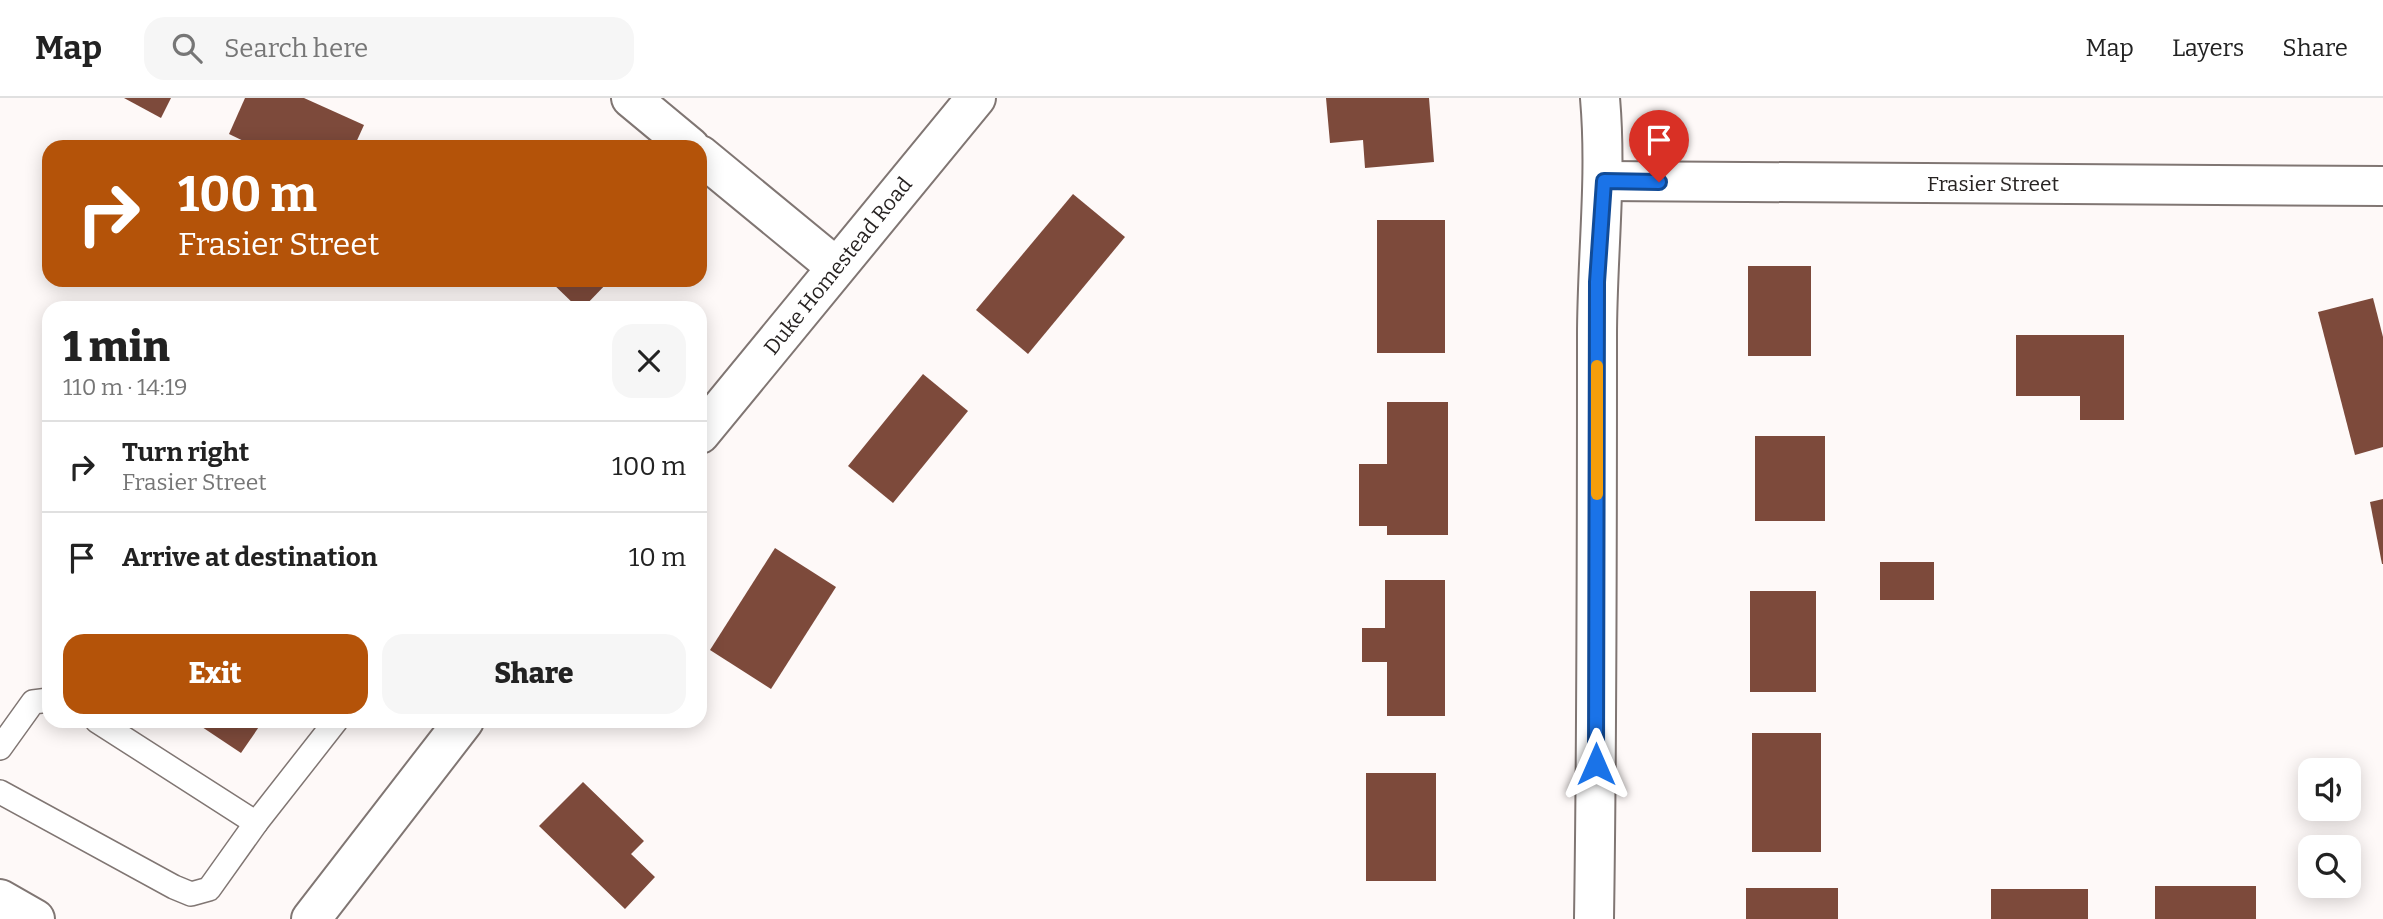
<!DOCTYPE html>
<html lang="en">
<head>
<meta charset="utf-8">
<style>
	:root { --surface:#fff; --page:#f6f6f6; --text:#222; --muted:#767676; --line:#e0e0e0; --accent:#b45309 }
	body { margin:0; font-family:Bitter,serif; background:var(--page); color:var(--text); height:100vh; display:flex; flex-direction:column; font-size:26px; white-space:nowrap }
	* { box-sizing:border-box; margin:0 }
	p { font-size:23px; color:var(--muted) }
	.icon { flex:none; width:38px; height:38px; fill:none; stroke:currentColor; stroke-width:2; stroke-linecap:round; stroke-linejoin:round }
	.map { position:relative; flex:1; overflow:hidden }
	.details { position:absolute; left:42px; top:203px; width:665px; height:427px; display:flex; flex-direction:column; background:var(--surface); border-radius:21px; box-shadow:0 4px 18px #0003 }
	.details>* { flex:none }
	.top-card { position:absolute; left:42px; top:42px; width:665px; height:147px; border-radius:21px; box-shadow:0 4px 18px #0003; background:#b45309; color:#fff; overflow:hidden }
	.buttons { position:absolute; left:2298px; top:660px; display:grid; gap:14px }
	.buttons a { display:grid; place-items:center; width:63px; height:63px; border-radius:14px; background:var(--surface); box-shadow:0 4px 18px #0003; font-size:35px }
	.pin { position:absolute; display:grid; place-items:center; width:60px; height:60px; color:#fff; margin:-72px -30px; border-radius:50% 50% 50% 0; rotate:-45deg; box-shadow:0 0 7px #0007 }
	.pin .icon { rotate:45deg }
	.me { position:absolute; width:77px; margin:-38px; rotate:0deg; stroke-linejoin:round; filter:drop-shadow(0 0 5px #0008) }
	.turn { display:flex; align-items:center; gap:24px; height:147px; padding:0 21px; font-size:32px }
	.turn .icon { width:91px; height:91px; stroke-width:2.5 }
	.turn b { display:block; font-size:49px; line-height:60px }
	.round { display:grid; place-items:center; flex:none; width:74px; height:74px; border-radius:21px; background:var(--page) }
	.headline { display:flex; align-items:center; justify-content:space-between; height:119px; padding:0 21px }
	h1 { font-size:42px; font-weight:800; line-height:52px }
	.cta { display:flex; gap:14px; margin-top:auto; padding:14px 21px }
	.cta a { flex:1; height:80px; border-radius:21px; background:var(--accent); color:#fff; font-size:28px; font-weight:800; line-height:80px; text-align:center }
	.cta a+a { background:var(--page); color:var(--text) }
	ul { padding:0; list-style:none }
	li { display:flex; align-items:center; gap:21px; height:91px; padding:0 21px; border-top:2px solid var(--line) }
	li div { flex:1 }
	li b { display:block; font-size:26px }
	li em { font-style:normal }
	header { display:flex; align-items:center; gap:42px; box-sizing:border-box; height:98px; padding:0 35px; background:var(--surface); border-bottom:2px solid var(--line) }
	header strong { font-size:33px }
	nav { display:flex; gap:38px; margin-inline-start:auto; font-size:24px }
	.search { width:490px; height:63px; background:var(--page); display:flex; align-items:center; gap:18px; box-sizing:border-box; padding:0 24px; border-radius:21px; color:var(--muted); font-size:26px }
	.map>svg:first-child { display:block }
	.building { fill:#7d4a3b }
	.lines { fill:none; stroke-linecap:round; stroke-linejoin:round }
	.service-casing { stroke:#807673; stroke-width:26 }
	.minor-casing { stroke:#807673; stroke-width:42 }
	.tertiary-casing { stroke:#807673; stroke-width:42 }
	.service { stroke:#fff; stroke-width:23 }
	.minor { stroke:#fff; stroke-width:38 }
	.tertiary { stroke:#fff; stroke-width:38 }
	.route-casing { stroke:#114b97; stroke-width:18 }
	.route { stroke:#1a73e8; stroke-width:12 }
	.slow { stroke:#f59e0b; stroke-width:12 }
	.labels { text-anchor:middle; dominant-baseline:central; stroke-width:7; stroke-linejoin:round; paint-order:stroke }
	.street-label { font-size:21px; fill:#272322; stroke:#fff }
</style>
</head>
<body>
<header>
<strong>Map</strong>
<div class="search"><svg class="icon" aria-label="search" viewBox="0 0 24 24"><circle cx="10" cy="10" r="6"/><path d="M15 15l6 6"/></svg>Search here</div>
<nav><a>Map</a><a>Layers</a><a>Share</a></nav>
</header>
<div class="map">
<svg width="2383" height="821" viewBox="0 0 2383 821">
	<rect width="100%" height="100%" fill="#fef9f8"/>
	<!-- building -->
	<g class="building">
		<polygon points="124,0 171,0 161,20"/>
		<polygon points="245,0 304,0 364,27 354,49 256,49 229,36"/>
		<polygon points="1326,0 1429,0 1434,64 1365,70 1363,42 1330,45"/>
		<polygon points="1073,96 1125,139 1028,256 976,212"/>
		<rect x="1377" y="122" width="68" height="133"/>
		<rect x="1748" y="168" width="63" height="90"/>
		<polygon points="549,182 610,182 583,210 578,210"/>
		<polygon points="2373,200 2383,239 2383,349 2355,357 2318,214"/>
		<polygon points="2016,237 2124,237 2124,322 2080,322 2080,298 2016,298"/>
		<polygon points="923,276 968,313 893,405 848,368"/>
		<polygon points="1387,304 1448,304 1448,437 1387,437 1387,428 1359,428 1359,366 1387,366"/>
		<rect x="1755" y="338" width="70" height="85"/>
		<polygon points="2383,401 2383,466 2382,466 2370,404"/>
		<polygon points="775,450 836,489 771,591 710,552"/>
		<rect x="1880" y="464" width="54" height="38"/>
		<polygon points="1385,482 1445,482 1445,618 1387,618 1387,564 1362,564 1362,530 1385,530"/>
		<rect x="1750" y="493" width="66" height="101"/>
		<polygon points="193,623 263,623 241,655"/>
		<rect x="1752" y="635" width="69" height="119"/>
		<rect x="1366" y="675" width="70" height="108"/>
		<polygon points="583,684 644,743 631,756 655,779 625,811 539,728"/>
		<rect x="2155" y="788" width="101" height="33"/>
		<rect x="1746" y="790" width="92" height="31"/>
		<rect x="1991" y="791" width="97" height="30"/>
	</g>
	<g class="lines">
		<!-- service casing -->
		<g class="service-casing">
			<g id="service">
				<polyline points="97,623 256,725 336,623"/>
				<polyline points="0,650 33,604 49,602"/>
				<polyline points="0,694 174,789 191,796 209,791 256,725"/>
			</g>
		</g>
		<!-- minor casing -->
		<g class="minor-casing">
			<g id="minor">
				<polyline points="631,0 690,49"/>
				<polyline points="700,57 836,169"/>
				<polyline points="1604,83 2383,88"/>
				<path d="M1594,821c3,-194 3,-389 3,-583 0,-80 10,-158 3,-238"/>
			</g>
		</g>
		<!-- tertiary casing -->
		<g class="tertiary-casing">
			<g id="tertiary">
				<polyline points="700,336 976,0"/>
				<polyline points="0,801 35,821"/>
				<polyline points="311,821 464,623"/>
			</g>
		</g>
		<!-- service -->
		<use href="#service" class="service"/>
		<!-- minor -->
		<use href="#minor" class="minor"/>
		<!-- tertiary -->
		<use href="#tertiary" class="tertiary"/>
	</g>
	<g class="lines">
		<!-- route casing -->
		<g class="route-casing">
			<polyline id="route" points="1596,666 1597,184 1604,83 1659,84"/>
		</g>
		<!-- route -->
		<use href="#route" class="route"/>
		<!-- slow -->
		<polyline class="slow" points="1597,268 1597,396"/>
	</g>
	<g class="labels">
		<!-- street labels -->
		<g class="street-label">
			<text x="1993" y="86">Frasier Street</text>
			<text transform="translate(838 168) rotate(-51)">Duke Homestead Road</text>
		</g>
	</g>
</svg>
<div class="buttons">
<a><svg class="icon" aria-label="sound" viewBox="0 0 24 24"><path d="M4 9h4l5-4v14l-5-4H4zM17 9q2 3 0 6"/></svg></a>
<a><svg class="icon" aria-label="search" viewBox="0 0 24 24"><circle cx="10" cy="10" r="6"/><path d="M15 15l6 6"/></svg></a>
</div>
<div class="pin" style="left:1659px;top:84px;background:#d93025"><svg class="icon" aria-label="arrive" viewBox="0 0 24 24"><path d="M6 21V4h12l-3 4 3 4H6"/></svg></div>
<svg class="me" style="left:1596px;top:666px" viewBox="-20 -20 40 40"><path d="M0-17L14 15 0 8-14 15z" fill="#1a73e8" stroke="#fff" stroke-width="4"/></svg>
<div class="top-card">
<div class="turn"><svg class="icon" aria-label="right" viewBox="0 0 24 24"><path d="M7 20v-9h11M14 6l5 5-5 5"/></svg><div><b>100 m</b>Frasier Street</div></div>
</div>
<section class="details">
<div class="headline"><div><h1>1 min</h1><p>110 m · 14:19</p></div><a class="round"><svg class="icon" aria-label="close" viewBox="0 0 24 24"><path d="M6 6l12 12M18 6L6 18"/></svg></a></div>
<ul>
<li><svg class="icon" aria-label="right" viewBox="0 0 24 24"><path d="M7 20v-9h11M14 6l5 5-5 5"/></svg><div><b>Turn right</b><p>Frasier Street</p></div><em>100 m</em></li>
<li><svg class="icon" aria-label="arrive" viewBox="0 0 24 24"><path d="M6 21V4h12l-3 4 3 4H6"/></svg><div><b>Arrive at destination</b></div><em>10 m</em></li>
</ul>
<div class="cta"><a>Exit</a><a>Share</a></div>
</section>
</div>
</body>
</html>
